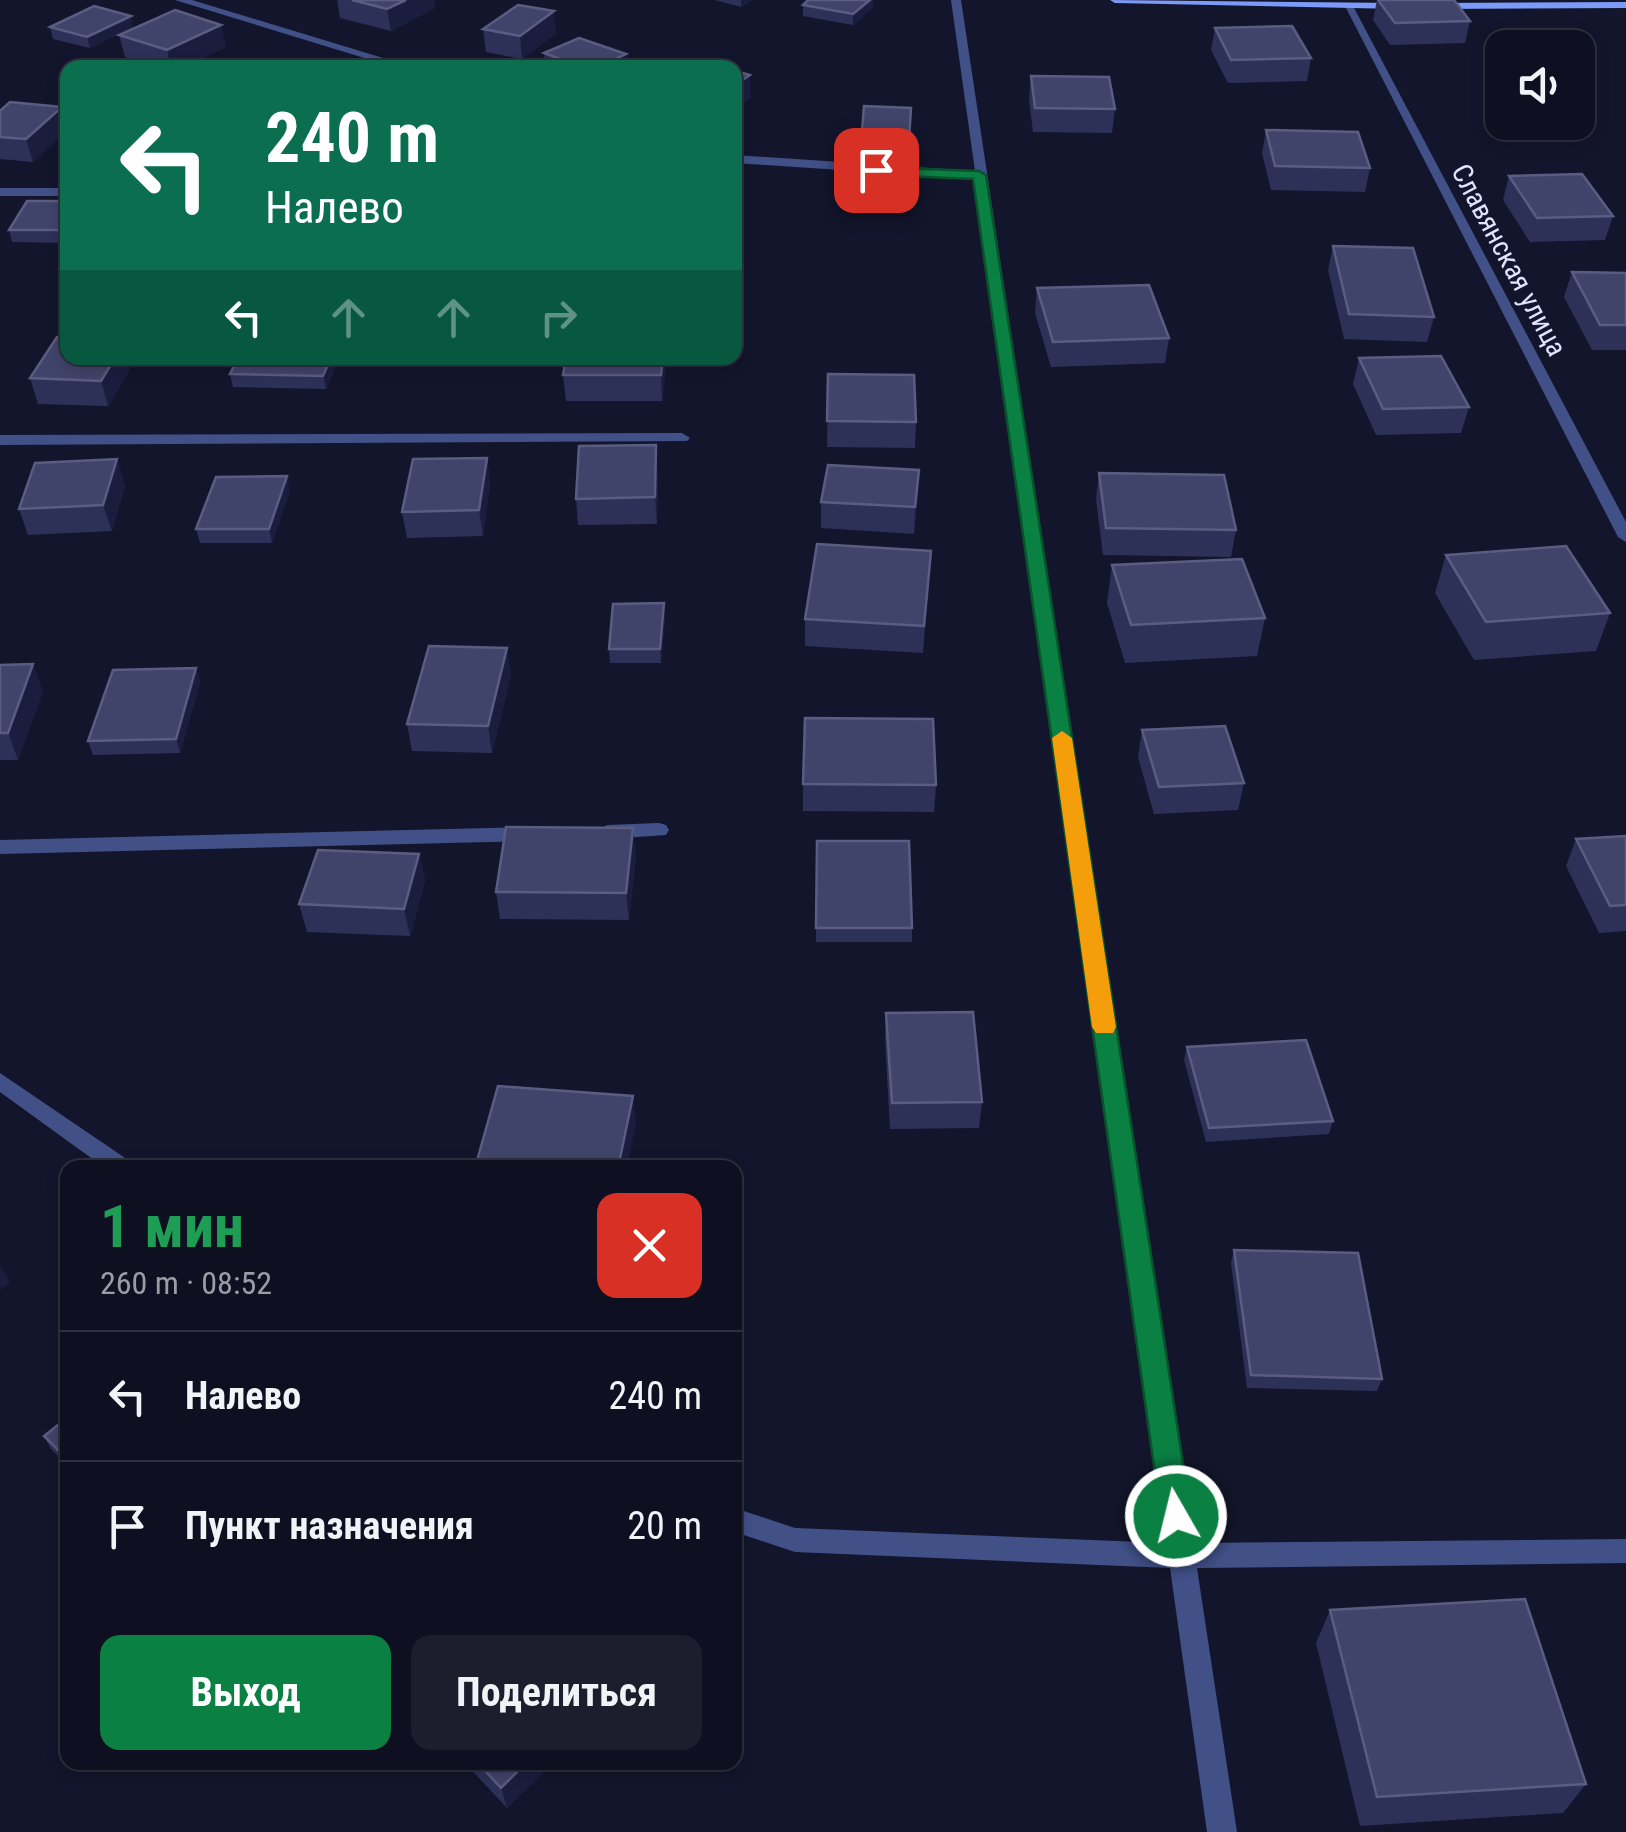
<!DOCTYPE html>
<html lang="ru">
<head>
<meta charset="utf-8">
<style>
	:root { --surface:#0e1021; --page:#1c1e2e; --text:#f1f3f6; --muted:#9b9da5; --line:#2e303f; --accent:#0b8043 }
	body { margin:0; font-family:"Roboto Condensed",sans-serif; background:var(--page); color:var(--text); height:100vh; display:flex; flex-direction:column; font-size:38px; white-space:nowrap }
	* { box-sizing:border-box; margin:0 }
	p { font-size:32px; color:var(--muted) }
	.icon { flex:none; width:55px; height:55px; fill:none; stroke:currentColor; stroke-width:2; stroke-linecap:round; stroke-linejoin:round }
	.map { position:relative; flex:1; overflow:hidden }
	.side { position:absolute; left:60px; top:1160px; width:682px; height:610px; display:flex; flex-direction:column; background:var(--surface); border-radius:20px; box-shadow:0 5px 15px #0003,0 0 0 2px var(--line) }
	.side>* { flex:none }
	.top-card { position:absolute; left:60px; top:60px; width:682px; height:305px; border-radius:20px; box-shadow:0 5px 15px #0003,0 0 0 2px var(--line); background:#0b6e4f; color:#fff; overflow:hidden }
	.tools { position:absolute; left:1485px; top:30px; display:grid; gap:20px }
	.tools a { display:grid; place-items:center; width:110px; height:110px; border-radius:20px; background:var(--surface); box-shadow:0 5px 15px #0003,0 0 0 2px var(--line); font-size:50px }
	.pin { position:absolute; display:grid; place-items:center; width:85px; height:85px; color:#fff; margin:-42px; border-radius:20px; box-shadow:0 5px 15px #0006 }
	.me { position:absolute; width:110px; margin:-55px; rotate:352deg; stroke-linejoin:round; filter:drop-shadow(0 0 8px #0008) }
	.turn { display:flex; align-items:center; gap:35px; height:210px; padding:0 40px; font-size:45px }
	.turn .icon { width:130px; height:130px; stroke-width:2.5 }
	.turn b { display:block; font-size:70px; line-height:85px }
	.lanes { display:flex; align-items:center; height:95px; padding:0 40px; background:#0003; justify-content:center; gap:50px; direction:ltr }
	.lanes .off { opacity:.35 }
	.round { display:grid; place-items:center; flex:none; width:105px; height:105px; border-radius:20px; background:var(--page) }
	.summary { display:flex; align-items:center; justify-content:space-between; height:170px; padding:0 40px }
	h1 { font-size:60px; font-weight:700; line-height:75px; color:#1e9e55 }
	.action { display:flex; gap:20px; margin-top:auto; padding:20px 40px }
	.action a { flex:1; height:115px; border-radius:20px; background:var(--accent); color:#fff; font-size:40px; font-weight:700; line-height:115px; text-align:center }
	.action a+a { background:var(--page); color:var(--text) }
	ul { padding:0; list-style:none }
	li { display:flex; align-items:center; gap:30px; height:130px; padding:0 40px; border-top:2px solid var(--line) }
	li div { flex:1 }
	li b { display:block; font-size:38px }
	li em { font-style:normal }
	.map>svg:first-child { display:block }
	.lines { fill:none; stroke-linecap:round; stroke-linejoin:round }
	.street { fill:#415188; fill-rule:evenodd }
	.secondary { fill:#7c9af7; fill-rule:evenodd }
	.wall { fill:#2d3158 }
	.shaded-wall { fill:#1b1d3f }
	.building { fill:#41446a; stroke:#5a5d81; stroke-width:2.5 }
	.route { fill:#0b8043; stroke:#07532c; stroke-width:2.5 }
	.slow { fill:#f59e0b }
	.labels { text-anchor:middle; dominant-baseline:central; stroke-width:8; stroke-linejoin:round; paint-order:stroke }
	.far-street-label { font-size:28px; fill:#e0e4fd; stroke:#13152c }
</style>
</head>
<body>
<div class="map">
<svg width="1626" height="1832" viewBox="0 0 1626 1832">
	<rect width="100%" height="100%" fill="#13152c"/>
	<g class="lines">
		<!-- street -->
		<g class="street">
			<polygon points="175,0 192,0 416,68 397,68"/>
			<polygon points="951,0 961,0 1193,1543 1626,1539 1626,1563 1197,1568 1237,1832 1207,1832 1170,1568 795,1552 735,1532 735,1508 795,1528 1167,1543 976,179 735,163 735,155 975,171"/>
			<polygon points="1344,4 1353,6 1626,522 1626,542 1618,537"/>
			<rect x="0" y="188" width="68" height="8"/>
			<polygon points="682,433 690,438 687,441 0,445 0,435"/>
			<polygon points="659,823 666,825 669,830 666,835 607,839 597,832 607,825"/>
			<polygon points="533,827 543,834 533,841 0,854 0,840"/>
			<polygon points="0,1073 131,1162 134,1168 105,1168 0,1092"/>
		</g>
		<!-- secondary -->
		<g class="secondary">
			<polygon points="1110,0 1399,3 1404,6 1399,9 1115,3"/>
			<polygon points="1626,2 1626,8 1433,9 1428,6 1433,3"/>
		</g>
	</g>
	<!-- wall -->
	<g class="wall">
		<polygon points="337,0 434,0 435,8 391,31 340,18"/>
		<polygon points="715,0 752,0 741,7"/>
		<polygon points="1377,0 1454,0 1470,21 1465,43 1390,45 1373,20"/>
		<polygon points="803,5 873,8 853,25 803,16"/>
		<polygon points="50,27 133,27 90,48 53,39"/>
		<polygon points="1215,28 1311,58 1307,81 1228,83 1211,50"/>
		<polygon points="483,29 556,33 522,59 486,52"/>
		<polygon points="119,35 226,47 182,68 157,68 125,57"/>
		<polygon points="544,53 626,54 627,68 545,68"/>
		<polygon points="1031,76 1115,109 1112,133 1033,132 1029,99"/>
		<polygon points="62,107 33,162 0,159 0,111"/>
		<polygon points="911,108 908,169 859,167 860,155"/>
		<polygon points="1266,130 1370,168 1365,192 1271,190 1262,153"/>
		<polygon points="1509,176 1613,216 1605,240 1530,242 1503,200"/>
		<polygon points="68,201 68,243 12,242 9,230"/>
		<polygon points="1333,246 1434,317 1427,342 1344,339 1328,270"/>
		<polygon points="1572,272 1626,273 1626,350 1592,350 1564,297"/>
		<polygon points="1037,288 1169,338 1165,363 1051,367 1035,313"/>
		<polygon points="238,358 339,358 326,389 233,387 230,374"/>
		<polygon points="566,358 667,358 662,401 566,401 563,375"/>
		<polygon points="1359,358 1469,407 1461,433 1376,435 1353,384"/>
		<polygon points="133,364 108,406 38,404 30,378"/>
		<polygon points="828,374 916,422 915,448 827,447"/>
		<polygon points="487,458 490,484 483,536 407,538 402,512"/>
		<polygon points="658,471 657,524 578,525 576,499"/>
		<polygon points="1099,473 1236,530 1231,557 1103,555 1096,499"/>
		<polygon points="125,485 112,531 28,535 19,509"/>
		<polygon points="290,490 272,543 200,543 196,529"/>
		<polygon points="918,496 914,534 821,528 821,502"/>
		<polygon points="931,551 923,653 805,646 805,619"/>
		<polygon points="1446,555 1610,613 1596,651 1474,660 1435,593"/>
		<polygon points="1112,565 1265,618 1257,656 1125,663 1107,603"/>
		<polygon points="665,617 661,663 610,663 609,649"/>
		<polygon points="0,665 43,691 18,760 0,760"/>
		<polygon points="196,668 200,682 180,753 93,755 88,741"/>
		<polygon points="511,674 492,753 412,751 407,724"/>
		<polygon points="1142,730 1244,783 1238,810 1154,814 1138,757"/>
		<polygon points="803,784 936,785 934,812 803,811"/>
		<polygon points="1626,836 1626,931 1599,933 1566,866 1576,839"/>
		<polygon points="817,841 912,928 912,942 816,942"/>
		<polygon points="419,854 425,881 410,936 307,932 299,904"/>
		<polygon points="636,855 629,920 500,919 496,892"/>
		<polygon points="886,1013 982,1102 979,1128 890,1129 885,1040"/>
		<polygon points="1187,1047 1333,1121 1329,1134 1206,1142 1184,1060"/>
		<polygon points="1234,1250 1382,1379 1377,1391 1247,1388 1231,1263"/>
		<polygon points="68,1417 68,1466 51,1449 44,1436"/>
		<polygon points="1330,1610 1586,1784 1563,1813 1360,1826 1316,1643"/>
		<polygon points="464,1762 554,1762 507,1808"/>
	</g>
	<!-- shaded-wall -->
	<g class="shaded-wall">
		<polygon points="406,0 434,0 435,8 391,31 387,9"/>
		<polygon points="741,0 752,0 741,7"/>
		<polygon points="870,0 873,0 873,8 853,25 853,14"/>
		<polygon points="554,11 556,33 522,59 520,36"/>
		<polygon points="131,16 133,27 90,48 87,37"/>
		<polygon points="221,25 226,47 182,68 171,68 167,50"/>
		<polygon points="626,54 627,68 597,68"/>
		<polygon points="750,75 751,98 735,108 735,85"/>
		<polygon points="62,107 68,131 33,162 26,139"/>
		<polygon points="115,358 131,358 133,364 108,406 101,381"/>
		<polygon points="331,358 339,358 326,389 323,376"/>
		<polygon points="663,358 667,358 662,401 661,375"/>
		<polygon points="656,445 658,471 657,524 655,497"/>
		<polygon points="487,458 490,484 483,536 479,510"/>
		<polygon points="117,459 125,485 112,531 103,505"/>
		<polygon points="919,470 918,496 914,534 915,507"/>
		<polygon points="287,476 290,490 272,543 269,529"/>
		<polygon points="664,603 665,617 661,663 660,649"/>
		<polygon points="507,648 511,674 492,753 488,726"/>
		<polygon points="33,664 43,691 18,760 8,733"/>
		<polygon points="196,668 200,682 180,753 176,739"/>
		<polygon points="633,828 636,855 629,920 626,893"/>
		<polygon points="419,854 425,881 410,936 404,909"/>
		<polygon points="633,1096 636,1123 627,1168 618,1168"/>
		<polygon points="0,1265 10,1282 0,1290"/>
		<polygon points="527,1762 554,1762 507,1808 501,1788"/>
	</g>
	<!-- building -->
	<g class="building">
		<polygon points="352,0 406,0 387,9"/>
		<polygon points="808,0 870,0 853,14 803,5"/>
		<polygon points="1378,0 1454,0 1470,21 1395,23"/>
		<polygon points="518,5 554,11 520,36 483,29"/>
		<polygon points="94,6 131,16 87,37 50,27"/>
		<polygon points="175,10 221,25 167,50 119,35"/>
		<polygon points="1292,26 1311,58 1231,60 1215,28"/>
		<polygon points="579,38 626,54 597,68 584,68 544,53"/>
		<polygon points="692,60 721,68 680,68"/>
		<polygon points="735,71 750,75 735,85"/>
		<polygon points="1031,76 1109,77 1115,109 1035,108"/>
		<polygon points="10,102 62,107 26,139 0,137 0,111"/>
		<polygon points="864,106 911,108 908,156 860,155"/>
		<polygon points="1266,130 1358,132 1370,168 1275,166"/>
		<polygon points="1582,174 1613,216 1537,218 1509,176"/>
		<polygon points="27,201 68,201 68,230 9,230"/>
		<polygon points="1333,246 1413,248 1434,317 1349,314"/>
		<polygon points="1572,272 1626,273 1626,325 1600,325"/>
		<polygon points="1149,285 1169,338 1053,342 1037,288"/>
		<polygon points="57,337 68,337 68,358 115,358 101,381 30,378"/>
		<polygon points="1441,356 1469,407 1383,409 1359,358"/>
		<polygon points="238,358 331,358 323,376 230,374"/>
		<polygon points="566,358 663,358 661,375 563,375"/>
		<polygon points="828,374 914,375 916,422 827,421"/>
		<polygon points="656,445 655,497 576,499 579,446"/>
		<polygon points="487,458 479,510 402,512 413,459"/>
		<polygon points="117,459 103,505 19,509 35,463"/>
		<polygon points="828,465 919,470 915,507 821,502"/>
		<polygon points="1099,473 1224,475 1236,530 1106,528"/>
		<polygon points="287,476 269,529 196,529 216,477"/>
		<polygon points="817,544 931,551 924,626 805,619"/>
		<polygon points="1566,546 1610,613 1486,622 1446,555"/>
		<polygon points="1242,559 1265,618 1131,625 1112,565"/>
		<polygon points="664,603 660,649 609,649 613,604"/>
		<polygon points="429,646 507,648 488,726 407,724"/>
		<polygon points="33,664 8,733 0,733 0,665"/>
		<polygon points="196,668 176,739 88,741 113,670"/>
		<polygon points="805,718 933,719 936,785 803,784"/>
		<polygon points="1225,726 1244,783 1159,787 1142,730"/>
		<polygon points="506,827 633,828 626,893 496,892"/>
		<polygon points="1626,836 1626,905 1610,906 1576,839"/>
		<polygon points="817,841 909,841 912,928 816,928"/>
		<polygon points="318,850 419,854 404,909 299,904"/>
		<polygon points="973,1012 982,1102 892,1103 886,1013"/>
		<polygon points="1306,1040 1333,1121 1209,1128 1187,1047"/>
		<polygon points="498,1086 633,1096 618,1168 475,1168"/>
		<polygon points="1234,1250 1358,1253 1382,1379 1251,1375"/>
		<polygon points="68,1417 68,1460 44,1436"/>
		<polygon points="1525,1599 1586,1784 1377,1797 1330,1610"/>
		<polygon points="477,1762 527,1762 501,1788"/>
	</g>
	<!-- route -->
	<polygon class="route" points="871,167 979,171 986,175 1191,1516 1187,1526 1176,1530 1166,1526 1161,1516 973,179 876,175 869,170"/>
	<!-- slow -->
	<polygon class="slow" points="1062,731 1072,738 1116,1027 1113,1033 1096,1033 1092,1027 1052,738"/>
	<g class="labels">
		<!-- far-street labels -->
		<g class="far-street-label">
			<text transform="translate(1509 260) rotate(62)">Славянская улица</text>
		</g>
	</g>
</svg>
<div class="tools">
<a><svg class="icon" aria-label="sound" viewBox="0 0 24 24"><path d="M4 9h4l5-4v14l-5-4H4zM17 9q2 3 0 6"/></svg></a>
</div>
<div class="pin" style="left:876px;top:170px;background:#d93025"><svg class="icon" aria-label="arrive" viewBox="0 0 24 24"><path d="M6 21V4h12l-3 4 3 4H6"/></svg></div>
<svg class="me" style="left:1176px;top:1516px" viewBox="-20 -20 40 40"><circle r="17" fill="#0b8043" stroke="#fff" stroke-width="3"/><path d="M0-11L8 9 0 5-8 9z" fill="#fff"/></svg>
<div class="top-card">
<div class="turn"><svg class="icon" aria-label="left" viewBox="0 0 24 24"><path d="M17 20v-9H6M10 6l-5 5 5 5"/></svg><div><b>240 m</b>Налево</div></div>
<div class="lanes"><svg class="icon" aria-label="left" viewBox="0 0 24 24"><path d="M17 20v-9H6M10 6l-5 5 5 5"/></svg><svg class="icon off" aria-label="ahead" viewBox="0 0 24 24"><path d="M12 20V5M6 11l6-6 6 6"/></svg><svg class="icon off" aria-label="ahead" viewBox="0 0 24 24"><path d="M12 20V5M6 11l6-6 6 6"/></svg><svg class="icon off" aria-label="right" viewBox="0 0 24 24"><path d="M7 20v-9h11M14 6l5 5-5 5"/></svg></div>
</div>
<section class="side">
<div class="summary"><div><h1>1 мин</h1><p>260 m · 08:52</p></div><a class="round" style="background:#d93025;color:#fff"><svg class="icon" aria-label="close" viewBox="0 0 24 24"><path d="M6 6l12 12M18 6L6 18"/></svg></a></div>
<ul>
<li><svg class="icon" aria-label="left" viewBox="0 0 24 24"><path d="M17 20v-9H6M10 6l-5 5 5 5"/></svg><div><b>Налево</b></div><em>240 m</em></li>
<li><svg class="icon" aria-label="arrive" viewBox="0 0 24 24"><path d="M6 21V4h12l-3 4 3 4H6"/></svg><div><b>Пункт назначения</b></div><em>20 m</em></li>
</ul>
<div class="action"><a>Выход</a><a>Поделиться</a></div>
</section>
</div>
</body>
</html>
